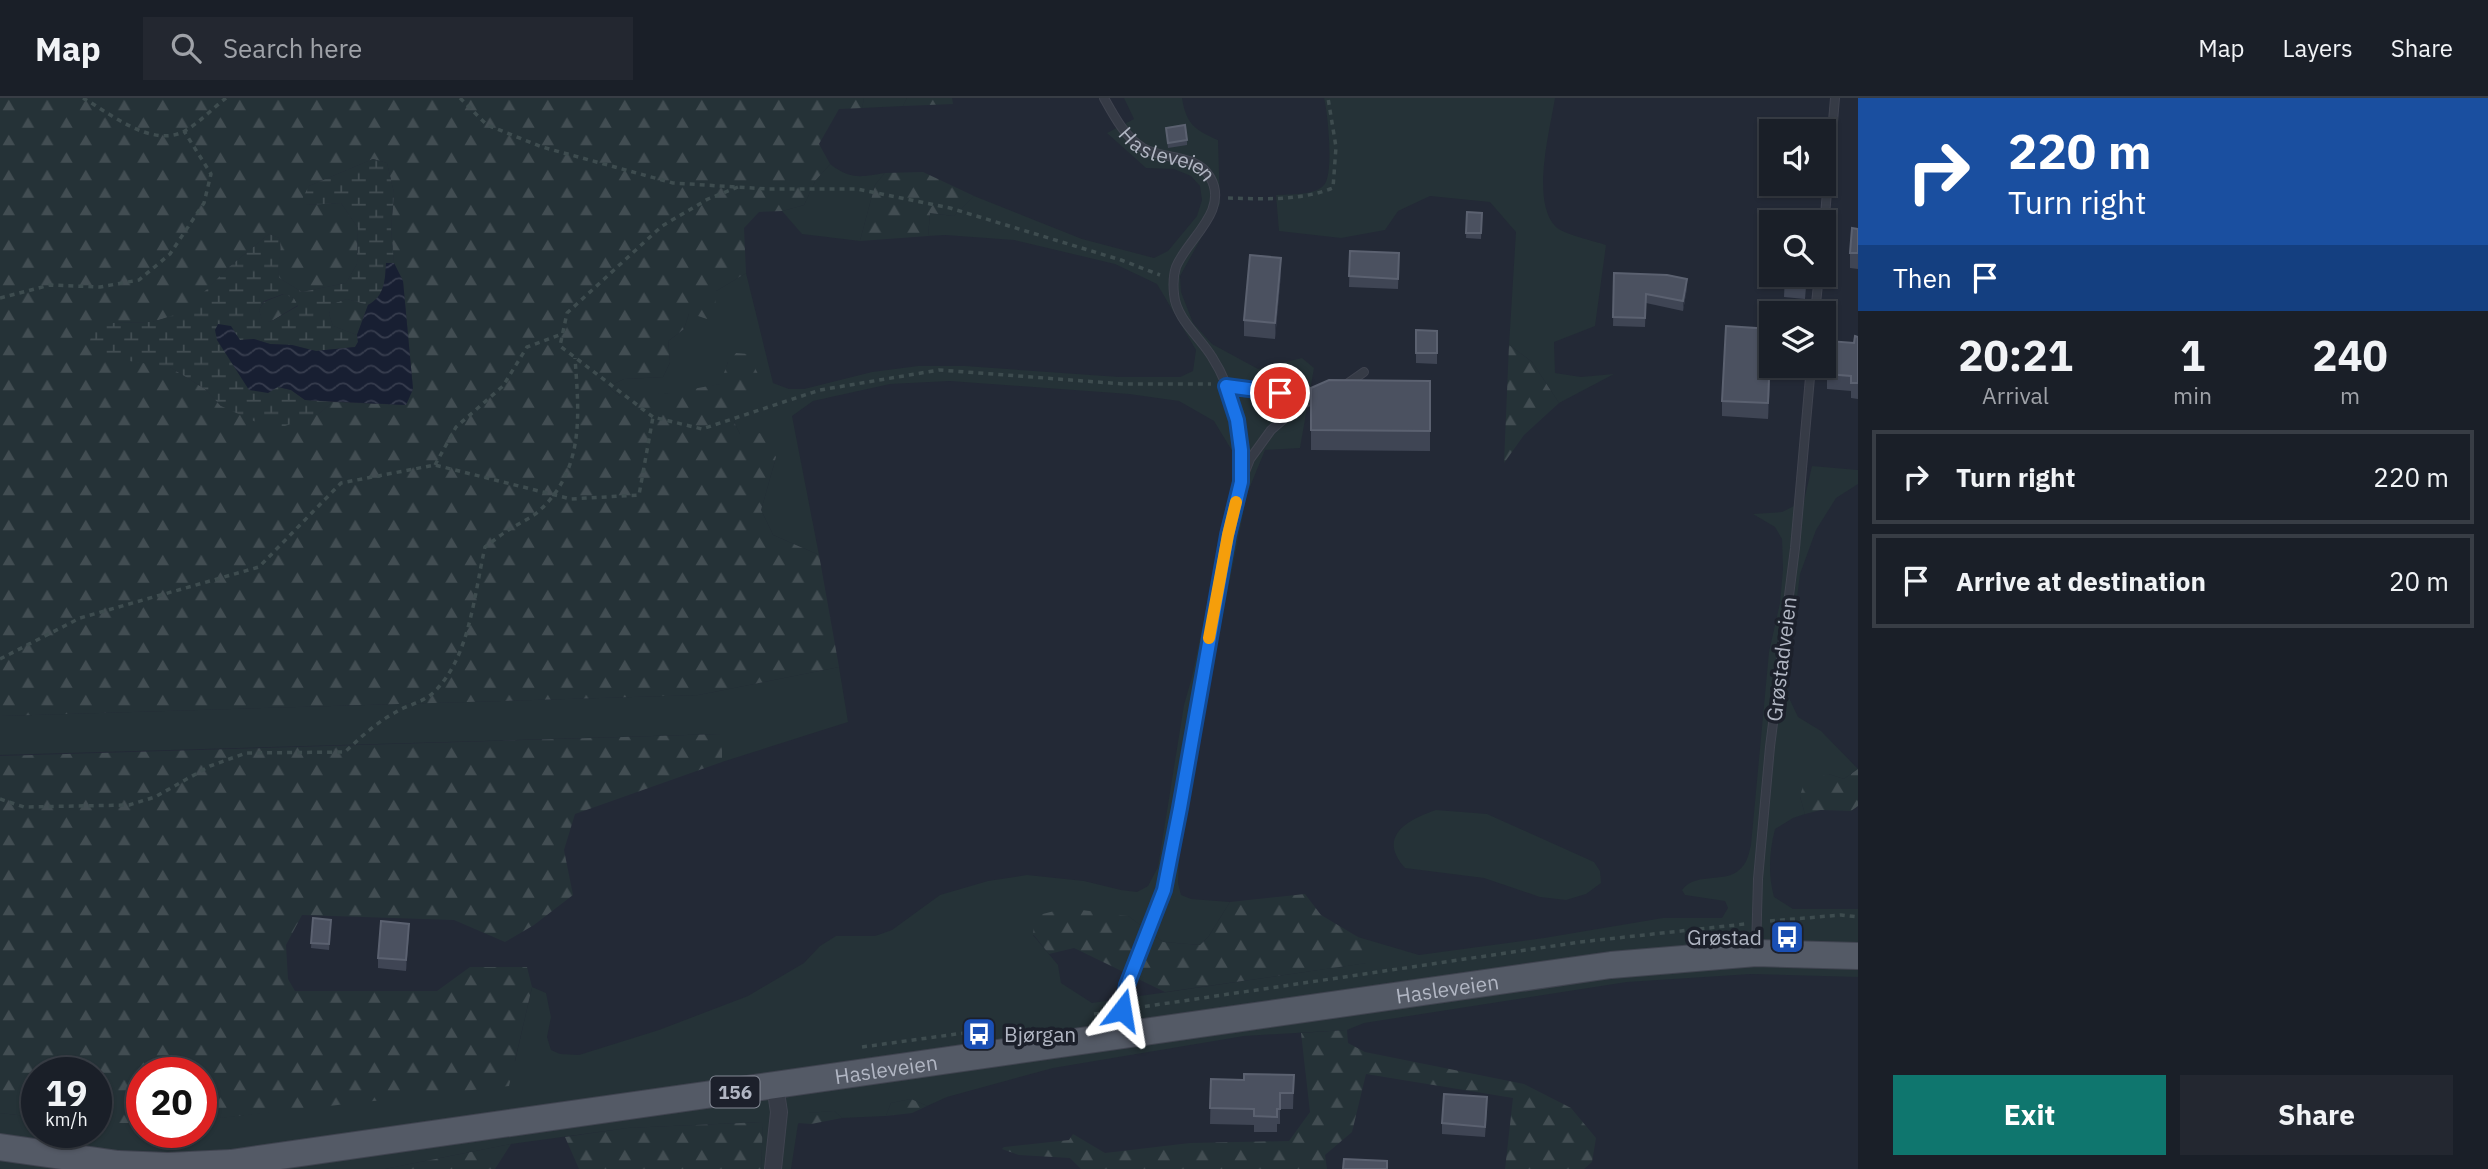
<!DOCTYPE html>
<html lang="en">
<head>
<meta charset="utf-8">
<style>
	:root { --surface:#1a1f28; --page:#232730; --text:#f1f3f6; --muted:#9fa2a8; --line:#383d45; --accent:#0f766e }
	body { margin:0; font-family:"IBM Plex Sans",sans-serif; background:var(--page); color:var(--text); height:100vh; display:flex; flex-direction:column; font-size:26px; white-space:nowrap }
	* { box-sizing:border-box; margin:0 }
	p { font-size:23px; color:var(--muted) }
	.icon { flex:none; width:38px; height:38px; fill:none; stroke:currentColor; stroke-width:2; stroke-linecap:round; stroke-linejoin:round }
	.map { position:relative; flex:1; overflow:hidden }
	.side { display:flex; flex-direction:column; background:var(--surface); width:630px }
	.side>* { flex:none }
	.hud { background:#1a4fa0; color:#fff; overflow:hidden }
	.buttons { position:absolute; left:1759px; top:21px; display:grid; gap:14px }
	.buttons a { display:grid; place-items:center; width:77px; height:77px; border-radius:0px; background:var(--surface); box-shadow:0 2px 5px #0004,0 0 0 2px var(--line); font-size:35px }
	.speed { position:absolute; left:21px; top:959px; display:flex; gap:14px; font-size:35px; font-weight:700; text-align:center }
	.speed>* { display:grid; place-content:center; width:91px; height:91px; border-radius:50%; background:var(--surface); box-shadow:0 2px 5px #0004,0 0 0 2px var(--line); line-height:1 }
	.speed small { font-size:18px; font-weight:400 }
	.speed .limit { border:10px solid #d22; background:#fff; color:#111 }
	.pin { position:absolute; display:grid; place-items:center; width:60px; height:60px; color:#fff; margin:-30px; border:4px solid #fff; border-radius:50%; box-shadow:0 2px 7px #0007 }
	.me { position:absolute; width:77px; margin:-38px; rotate:14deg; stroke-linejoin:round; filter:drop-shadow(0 0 5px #0008) }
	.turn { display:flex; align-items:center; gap:24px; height:147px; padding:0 35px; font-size:32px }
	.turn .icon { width:91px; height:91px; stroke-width:2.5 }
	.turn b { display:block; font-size:49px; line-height:60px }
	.then { display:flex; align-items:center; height:66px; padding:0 35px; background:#0003; gap:14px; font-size:26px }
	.eta { display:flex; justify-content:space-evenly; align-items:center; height:119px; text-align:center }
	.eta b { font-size:42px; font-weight:700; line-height:49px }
	.button { display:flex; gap:14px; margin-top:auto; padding:14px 35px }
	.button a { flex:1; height:80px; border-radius:0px; background:var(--accent); color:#fff; font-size:28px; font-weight:700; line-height:80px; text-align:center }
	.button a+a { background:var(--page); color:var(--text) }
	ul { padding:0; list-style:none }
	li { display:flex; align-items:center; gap:21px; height:94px; margin:0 14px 10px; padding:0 21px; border:4px solid var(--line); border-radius:0px }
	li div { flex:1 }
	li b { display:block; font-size:26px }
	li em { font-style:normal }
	header { display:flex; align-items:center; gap:42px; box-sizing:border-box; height:98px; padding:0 35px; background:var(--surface); border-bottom:2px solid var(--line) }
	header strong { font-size:33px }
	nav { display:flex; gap:38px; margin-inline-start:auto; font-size:24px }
	.search { width:490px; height:63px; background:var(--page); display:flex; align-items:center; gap:18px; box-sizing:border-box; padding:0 24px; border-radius:0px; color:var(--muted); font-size:26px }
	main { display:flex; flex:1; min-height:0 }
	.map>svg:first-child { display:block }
	.green { fill:#253237 }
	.forest { fill:url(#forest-firs); fill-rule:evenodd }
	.wetland { fill:url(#wetland-marsh); fill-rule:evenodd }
	.water { fill:url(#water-waves) }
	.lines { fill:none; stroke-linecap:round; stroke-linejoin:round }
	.service-casing { stroke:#404450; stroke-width:10 }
	.minor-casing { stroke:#404450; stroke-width:18 }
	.primary-casing { stroke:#404450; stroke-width:28 }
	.path { stroke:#3e4c4f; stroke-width:3.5; stroke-dasharray:5 5; stroke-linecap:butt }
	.service { stroke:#363b46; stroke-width:8 }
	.minor { stroke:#363b46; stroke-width:16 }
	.primary { stroke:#545a66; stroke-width:26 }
	.wall { fill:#3f4554 }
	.shaded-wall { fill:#2e3443 }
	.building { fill:#4b5160; stroke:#5b6170; stroke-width:2 }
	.route-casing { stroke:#114b97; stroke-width:18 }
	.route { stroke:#1a73e8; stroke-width:12 }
	.slow { stroke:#f59e0b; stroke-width:12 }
	.labels { text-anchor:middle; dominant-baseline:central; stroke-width:7; stroke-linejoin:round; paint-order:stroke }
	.shield { fill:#1c202b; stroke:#848995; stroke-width:2 }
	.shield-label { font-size:19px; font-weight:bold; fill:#b1b6c3 }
	.street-label { font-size:21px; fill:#b1b6c3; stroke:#1c202b }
	.poi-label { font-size:21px; fill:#b1b6c3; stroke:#1c202b; text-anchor:end }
</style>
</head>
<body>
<header>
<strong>Map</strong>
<div class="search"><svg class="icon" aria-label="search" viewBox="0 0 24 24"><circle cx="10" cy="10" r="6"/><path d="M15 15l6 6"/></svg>Search here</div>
<nav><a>Map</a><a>Layers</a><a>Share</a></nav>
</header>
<main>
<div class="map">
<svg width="1858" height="1071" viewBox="0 0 1858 1071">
	<defs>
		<pattern id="forest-firs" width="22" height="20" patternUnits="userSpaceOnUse" patternTransform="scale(1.75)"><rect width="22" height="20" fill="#253237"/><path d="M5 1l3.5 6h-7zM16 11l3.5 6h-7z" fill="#424d52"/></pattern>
		<pattern id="wetland-marsh" width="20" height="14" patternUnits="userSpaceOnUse" patternTransform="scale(1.75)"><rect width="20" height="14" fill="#253237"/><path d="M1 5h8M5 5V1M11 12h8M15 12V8" fill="none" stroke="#424d52"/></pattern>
		<pattern id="water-waves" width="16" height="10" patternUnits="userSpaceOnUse" patternTransform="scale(1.75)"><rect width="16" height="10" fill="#181f32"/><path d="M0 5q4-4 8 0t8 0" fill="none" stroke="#373d4e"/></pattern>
	</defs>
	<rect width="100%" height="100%" fill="#232936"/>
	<!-- green -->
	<g class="green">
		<polygon points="864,0 907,0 903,8 862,10"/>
		<path d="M1124,0h58c4,25 12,32 36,42l2,64 -40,72 1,16 12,31 19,21 46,25 44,-11 12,10 -14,80 -35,2 -18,44 -31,156 -37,208 -1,25 3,12 10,4 39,3 -21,34 -9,9 -37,-3 -35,-26 -95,19 25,30 3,18 31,20 274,-40 -8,-26 61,18 125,-17 119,-20h59l6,-10 -3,-7 -40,-6 -3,-5c15,-20 46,-4 61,-24 5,-6 6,-14 8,-21l18,-193 11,-49 3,-34 -1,-30 -7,-12 -22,-13 29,-2 22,-11 8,-35 46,4v14l-22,14 -20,32 -16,44 -13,104 2,20 9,19 23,14 37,38 -14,10 -16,-5 -28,22 5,18 -12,4 -18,11c-6,24 -7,45 -1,68l19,12h65v68l-107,-3 -124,8 -263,41 -17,7 -103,6 -191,32 -106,29 -20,9 -16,-7 -20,4 -5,13 -44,2 -8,-7 -25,2 -11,11 -7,45h-30l2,-47 -135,6 -117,16 -126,25h-385v-56l37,4v15h59v-9h46v9h59v-12l111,-13 203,-46 17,-74 14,6 5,24 -4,20 4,13 9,4 19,1 80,-25 89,-34 56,-33 16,-17 16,-10h39l17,-6 48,-35 48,-14 39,-6 57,6 37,9 16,2 11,-6 10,-19 26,-162 8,-28 41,-199 1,-24 -20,-33 -35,-20 -50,-7 -179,-13 -60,3 -77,17 -21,15 27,139 -46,-20 -12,-25 15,-53 -36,-23 -6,-12 8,-13 -14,-47 -7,22c-18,4 -39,9 -57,10 -19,0 -25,-4 -45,2l-11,-9 16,-8 39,-2 7,-15 -2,-21 16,-12 5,-16 27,-22 30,-18 27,110 16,6h15l68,-17 46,-6h47l154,11h61l13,-6 3,-21 -39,-66 -42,-20 -101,-24 -69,-5 -17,1 2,-23 24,3 20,-20 108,43 72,19 14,-7 29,-35 5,-16 -2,-14 -9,-10 -17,-7 -28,-1 -39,-35 27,-14z"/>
		<path d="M1324,0h231c-5,32 -24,102 0,128 7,8 39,15 51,19l-11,81 -41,16 1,31 26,4 33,-3 -55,29 -27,-41 -23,-17 7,-113 -26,-30 -60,-6 -32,15 -13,19 -44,8 -62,-7 -3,-36c13,-1 38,1 48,-10 10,-11 4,-71 0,-87z"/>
		<path d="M830,66c21,16 30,13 55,9l-10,12 -15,56 -58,-7 -20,-23 22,-6 11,-24z"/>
		<polygon points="839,569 848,624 722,664 721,636 0,657 0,618 698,597"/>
		<path d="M1436,712l51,4 107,48 6,9 1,12 -15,11 -20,6 -26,-3 -56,-19 -79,-10c-29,-32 4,-49 31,-58z"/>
	</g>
	<!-- forest -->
	<g class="forest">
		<path d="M0,0h864l-2,10 -23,1 -20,35 11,20 -15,17 -11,24 -22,6 -23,1 -15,16 2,45 -30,18 -1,23 -8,5 -18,-6 -5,16 -16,12 2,21 -7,15 -39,2 -16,8 11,9 16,-5 30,3 55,-10 8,-22 8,-9 12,1 15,30 -29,38 6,12 22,-1 14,24 -15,53 12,25 46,20 20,112 -141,28 -698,21zM373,61l14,4 7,30 -3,36 3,34 9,18 10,108 -7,16 -74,-3 -13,12 -98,-8 -16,-17 -35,-22 -57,-44 39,-1 32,-9 45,-46 40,-33 10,4c4,16 -3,24 0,40l23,14 44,-9 11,-19 1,-36 -17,-25 -36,2 4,-19z"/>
		<polygon points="907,0 952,0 953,6 903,8"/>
		<polygon points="923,74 974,98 954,118 930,115 928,138 860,143 875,87 885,75"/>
		<polygon points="284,196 294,200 298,207 270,224 262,222 259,212 264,204"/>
		<polygon points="347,201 368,207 357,237 333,228 329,216 331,206"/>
		<polygon points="1509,247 1532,264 1559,305 1524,337 1504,365"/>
		<polygon points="722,636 722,664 575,716 564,752 573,797 534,827 505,844 454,822 302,817 286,847 288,881 295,893 437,893 470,869 527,869 532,889 509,988 201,1022 201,975 142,975 142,1025 96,1025 96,975 37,975 37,1019 0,1015 0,658"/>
		<polygon points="1858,671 1858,708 1851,713 1821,712 1805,716 1800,698 1804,685 1828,676 1844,681"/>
		<polygon points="1305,796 1321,817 1358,839 1367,865 1165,894 1074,850 1049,856 1033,836 1035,818 1066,810 1128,818 1163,844 1200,847 1209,838 1230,804"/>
		<polygon points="1347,932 1348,945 1365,954 1524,986 1571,1010 1596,1040 1592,1064 1584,1071 1505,1071 1513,1000 1366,976 1352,1034 1325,1057 1327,1071 1081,1071 1070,1060 1019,1057 1002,1051 1004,1049 1069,1042 1073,1036 1105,1055 1190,1045 1289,1043 1310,1014 1301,935"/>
		<polygon points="911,1001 927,1008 912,1015 886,1018 891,1005"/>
		<polygon points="834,1013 842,1020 811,1026 798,1025 808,1015"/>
		<polygon points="763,1024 761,1071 579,1071 565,1039 628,1030"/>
		<polygon points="511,1046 495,1071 385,1071"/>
	</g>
	<!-- wetland -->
	<path class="wetland" d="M373,61l14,4 7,30 -3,36 3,34 -8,1c-1,17 -1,32 -18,41l-21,-6 -15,5 -3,10 4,12 24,9 1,7 -3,5 -40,4 -23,-6 -22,-1 -16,-5 -15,1 -20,-16 59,63 13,3 14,10 27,2 -13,12 -34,12h-20l-44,-20 -16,-17 -35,-22 -61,-9 -20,-12 3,-15 21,-8 39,-1 32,-10 45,-45 40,-33 10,4c4,16 -2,24 0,40l23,14 44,-9 11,-19 1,-36 -17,-25 -36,2 -2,-8 6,-11zM283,196l11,4 4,8 -28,16 -8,-3 -3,-9 5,-9z"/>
	<!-- water -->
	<path class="water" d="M386,165h8l9,18 10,108 -7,16 -101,-5 -14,-10 -13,-3 -10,6 -19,-3 -32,-50 -2,-10 3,-6 13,2 9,14 14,-1 16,5 22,1 24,6 39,-4 3,-5 -1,-7 11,-30c17,-9 17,-25 18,-42z"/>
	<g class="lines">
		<!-- service casing -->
		<g class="service-casing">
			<g id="service">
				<path id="s1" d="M1104,0c10,18 21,39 39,50 21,12 54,6 67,29 20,34 -23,62 -34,90 -3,9 -3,17 -2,27 2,25 26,43 38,63 23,36 29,76 29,118"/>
				<polyline points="1824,129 1835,0"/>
				<polyline points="1815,215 1819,177"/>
				<polyline points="1226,288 1256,293 1317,297"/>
				<polyline points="1344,288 1364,274"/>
				<polyline points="1756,852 1758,781 1770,649 1795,450 1811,268"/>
				<polyline points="1121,933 1124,895 1164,792 1180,711 1228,437 1241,384 1250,361 1271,332 1299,308 1319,298"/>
			</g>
		</g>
		<!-- minor casing -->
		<g class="minor-casing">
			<polyline id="minor" points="773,1071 779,1014 775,988"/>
		</g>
		<!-- primary casing -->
		<g class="primary-casing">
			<g id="primary">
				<path id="s2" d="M0,1049l118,17 50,2 63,-3 1380,-198 145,-12 102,3"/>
			</g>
		</g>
		<!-- path -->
		<g class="path">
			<path d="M83,0c28,16 67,49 100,34 15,-8 30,-24 43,-34"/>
			<polyline points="460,0 487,27 542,49 673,85 768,91 857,91 950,110 1121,162 1160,177"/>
			<polyline points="738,89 708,101 662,128 567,215 560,248 653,319 702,331 820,292 939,272 1124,286 1211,286"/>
			<path d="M1228,100c35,1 72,3 105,-10l3,-41 -8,-49"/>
			<polyline points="0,200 50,187 100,189 139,182 170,156 204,105 211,76 184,33"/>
			<polyline points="435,367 456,329 503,288 527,249 562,236"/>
			<polyline points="0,561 80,520 259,469 341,385 435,367 571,401 639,397 653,319"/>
			<path d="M0,701l24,8 105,-2 26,-8 55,-31 36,-13 99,-1c16,-15 32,-30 51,-40 11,-7 28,-10 38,-20 36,-35 40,-97 51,-145 7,-5 14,-11 22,-16 10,-7 23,-12 32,-20 46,-42 40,-97 36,-153"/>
			<polyline points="1770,823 1841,817 1858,819"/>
			<polyline points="1135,910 1580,844 1745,826"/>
			<polyline points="1094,916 1110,914"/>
			<polyline points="862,949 986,932"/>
		</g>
		<!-- service -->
		<use href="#service" class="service"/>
		<!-- minor -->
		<use href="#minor" class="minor"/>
		<!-- primary -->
		<use href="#primary" class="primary"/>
	</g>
	<!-- wall -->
	<g class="wall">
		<polygon points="1166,30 1187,42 1187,47 1168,50"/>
		<polygon points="1467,114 1482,115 1481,141 1466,140"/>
		<polygon points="1858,131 1858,171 1850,170 1850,155"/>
		<polygon points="1350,153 1399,155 1398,191 1349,189"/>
		<polygon points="1614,175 1687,190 1683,213 1646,205 1645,229 1613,228"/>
		<polygon points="1281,176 1275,241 1244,238 1244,222"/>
		<polygon points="1785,177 1807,177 1805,201 1784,199"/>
		<polygon points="1771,231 1771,265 1768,321 1722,318 1722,303"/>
		<polygon points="1416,232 1437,233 1437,266 1416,265"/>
		<polygon points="1858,239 1858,301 1851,300 1851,293 1827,291 1827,276 1854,245"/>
		<polygon points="1430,283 1430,353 1311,352 1311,290"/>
		<polygon points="313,820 331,822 329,852 311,850"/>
		<polygon points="409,836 406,873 378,870 378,860"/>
		<polygon points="1294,977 1293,1011 1280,1011 1280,1026 1277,1026 1277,1034 1254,1034 1254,1027 1210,1026 1211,981 1244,982"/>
		<polygon points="1487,1010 1485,1039 1442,1036 1442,1025"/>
	</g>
	<!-- shaded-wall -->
	<g class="shaded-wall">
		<polygon points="1281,160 1281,176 1275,241 1275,225"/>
		<polygon points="1687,181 1687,190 1683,213 1683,203"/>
		<polygon points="1771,249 1771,265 1768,321 1768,305"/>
		<polygon points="409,826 409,836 406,873 406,862"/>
	</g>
	<!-- building -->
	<g class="building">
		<polygon points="1185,27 1187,42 1168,45 1166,30"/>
		<polygon points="1467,114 1482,115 1481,135 1466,135"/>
		<polygon points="1852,130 1858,131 1858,155 1850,155"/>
		<polygon points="1350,153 1399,155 1398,181 1349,178"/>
		<polygon points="1250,157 1281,160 1275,225 1244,222"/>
		<polygon points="1614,175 1667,177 1687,181 1683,203 1646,196 1645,220 1613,219"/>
		<polygon points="1785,177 1806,177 1805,190 1784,189"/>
		<polygon points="1726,228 1771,231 1768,305 1722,303"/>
		<polygon points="1416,232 1437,233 1437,255 1416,255"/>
		<polygon points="1855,238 1858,239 1858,285 1851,285 1851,278 1827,276 1829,243 1854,245"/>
		<polygon points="1329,282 1430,283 1430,333 1311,332 1311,290"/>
		<polygon points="313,820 331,822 329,846 311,845"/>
		<polygon points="381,823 409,826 406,862 378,860"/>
		<polygon points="1244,976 1294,977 1293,995 1280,995 1280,1011 1277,1011 1277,1019 1254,1018 1254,1011 1210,1010 1211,981 1244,982"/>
		<polygon points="1444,996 1487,999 1485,1029 1442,1025"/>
		<polygon points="1344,1061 1387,1063 1387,1071 1343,1071"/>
	</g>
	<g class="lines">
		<!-- route casing -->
		<g class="route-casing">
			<polyline id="route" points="1122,912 1127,887 1164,792 1180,710 1228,437 1241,384 1241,352 1237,322 1226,288 1280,295"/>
		</g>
		<!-- route -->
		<use href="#route" class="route"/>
		<!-- slow -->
		<polyline class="slow" points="1209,540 1228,437 1236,404"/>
	</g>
	<!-- icons -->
	<defs>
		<g id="bus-square" transform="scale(1.75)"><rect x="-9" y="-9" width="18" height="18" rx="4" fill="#1a4fb4" stroke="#1c202b"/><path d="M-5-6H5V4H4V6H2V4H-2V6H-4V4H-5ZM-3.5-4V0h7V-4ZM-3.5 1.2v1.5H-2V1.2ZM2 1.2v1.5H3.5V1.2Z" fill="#fff"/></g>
	</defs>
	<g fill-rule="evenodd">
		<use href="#bus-square" x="1787" y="839"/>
		<use href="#bus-square" x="979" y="936"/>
	</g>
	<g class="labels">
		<!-- shield labels -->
		<rect class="shield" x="710.5" y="978.5" width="49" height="31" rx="5"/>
		<g class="shield-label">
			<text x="735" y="994">156</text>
		</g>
		<!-- street labels -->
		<g class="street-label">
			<text stroke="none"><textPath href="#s1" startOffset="89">Hasleveien</textPath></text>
			<text transform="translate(1781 561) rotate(-83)">Grøstadveien</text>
			<text stroke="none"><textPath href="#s2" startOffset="1461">Hasleveien</textPath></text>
			<text stroke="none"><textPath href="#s2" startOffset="894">Hasleveien</textPath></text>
		</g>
		<!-- poi labels -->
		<g class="poi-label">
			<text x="1762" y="839">Grøstad</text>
			<text x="1004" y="936" text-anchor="start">Bjørgan</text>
		</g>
	</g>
</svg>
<div class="buttons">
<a><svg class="icon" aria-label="sound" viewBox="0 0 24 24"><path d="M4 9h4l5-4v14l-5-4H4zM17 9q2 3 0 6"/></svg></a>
<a><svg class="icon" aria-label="search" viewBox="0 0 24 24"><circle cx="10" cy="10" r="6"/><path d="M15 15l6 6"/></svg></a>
<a><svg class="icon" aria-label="layers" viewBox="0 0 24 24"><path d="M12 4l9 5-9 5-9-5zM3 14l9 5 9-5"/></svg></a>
</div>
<div class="speed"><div>19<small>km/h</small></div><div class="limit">20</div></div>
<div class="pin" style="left:1280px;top:295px;background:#d93025"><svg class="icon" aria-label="arrive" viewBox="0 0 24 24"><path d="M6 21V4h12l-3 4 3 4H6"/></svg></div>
<svg class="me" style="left:1122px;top:912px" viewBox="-20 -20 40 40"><path d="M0-17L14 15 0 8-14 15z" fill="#1a73e8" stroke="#fff" stroke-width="4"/></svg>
</div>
<section class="side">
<div class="hud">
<div class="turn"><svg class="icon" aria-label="right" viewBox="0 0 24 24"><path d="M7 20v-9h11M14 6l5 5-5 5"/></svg><div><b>220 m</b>Turn right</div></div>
<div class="then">Then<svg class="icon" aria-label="arrive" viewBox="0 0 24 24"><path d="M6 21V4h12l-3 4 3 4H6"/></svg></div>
</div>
<div class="eta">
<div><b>20:21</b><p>Arrival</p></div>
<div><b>1</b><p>min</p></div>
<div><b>240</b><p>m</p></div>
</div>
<ul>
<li><svg class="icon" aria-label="right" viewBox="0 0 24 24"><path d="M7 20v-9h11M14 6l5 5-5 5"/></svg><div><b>Turn right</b></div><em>220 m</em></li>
<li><svg class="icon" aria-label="arrive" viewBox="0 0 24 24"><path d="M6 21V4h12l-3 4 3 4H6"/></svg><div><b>Arrive at destination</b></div><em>20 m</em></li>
</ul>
<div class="button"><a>Exit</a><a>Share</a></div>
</section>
</main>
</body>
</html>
